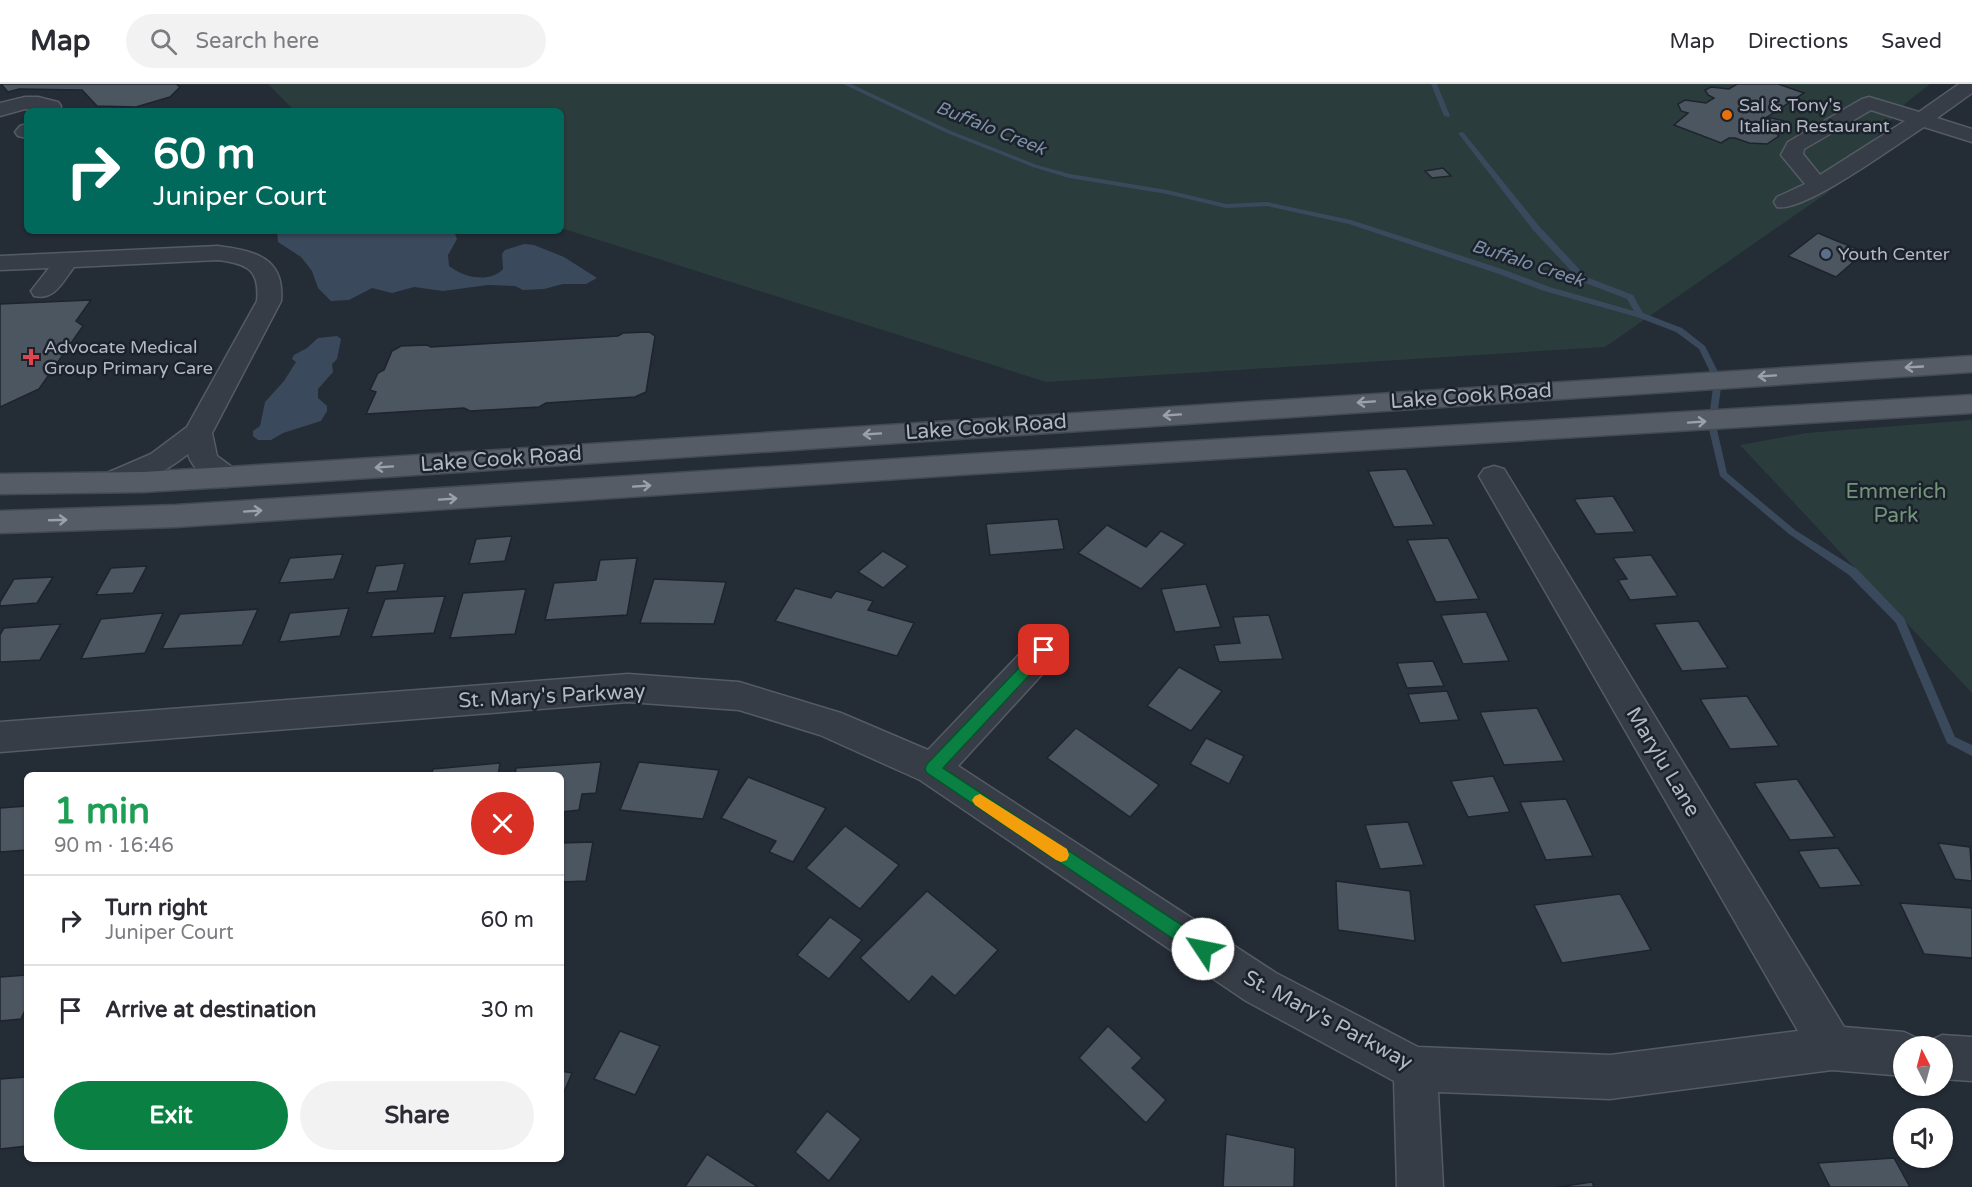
<!DOCTYPE html>
<html lang="en">
<head>
<meta charset="utf-8">
<style>
	:root { --surface:#fff; --page:#f2f2f3; --text:#2b2b33; --muted:#7c7c81; --line:#e1e1e2; --accent:#0b8043 }
	body { margin:0; font-family:"Varela Round",sans-serif; background:var(--page); color:var(--text); height:100vh; display:flex; flex-direction:column; font-size:22px; white-space:nowrap }
	* { box-sizing:border-box; margin:0 }
	p { font-size:20px; color:var(--muted) }
	.icon { flex:none; width:33px; height:33px; fill:none; stroke:currentColor; stroke-width:2; stroke-linecap:round; stroke-linejoin:round }
	.map { position:relative; flex:1; overflow:hidden }
	.sheet { position:absolute; left:24px; top:688px; width:540px; height:390px; display:flex; flex-direction:column; background:var(--surface); border-radius:9px; box-shadow:0 2px 4px #0004 }
	.sheet>* { flex:none }
	.banner { position:absolute; left:24px; top:24px; width:540px; height:126px; border-radius:9px; box-shadow:0 2px 4px #0004; background:#00695c; color:#fff; overflow:hidden }
	.needle { width:39px; rotate:354deg }
	.controls { position:absolute; left:1893px; top:952px; display:grid; gap:12px }
	.controls a { display:grid; place-items:center; width:60px; height:60px; border-radius:50%; background:var(--surface); box-shadow:0 2px 4px #0004; font-size:30px }
	.pin { position:absolute; display:grid; place-items:center; width:51px; height:51px; color:#fff; margin:-26px; border-radius:12px; box-shadow:0 3px 9px #0006 }
	.me { position:absolute; width:66px; margin:-33px; rotate:304deg; stroke-linejoin:round; filter:drop-shadow(0 0 4px #0008) }
	.turn { display:flex; align-items:center; gap:21px; height:126px; padding:0 30px; font-size:27px }
	.turn .icon { width:78px; height:78px; stroke-width:2.5 }
	.turn b { display:block; font-size:42px; line-height:51px }
	.round { display:grid; place-items:center; flex:none; width:63px; height:63px; border-radius:32px; background:var(--page) }
	.overview { display:flex; align-items:center; justify-content:space-between; height:102px; padding:0 30px }
	h1 { font-size:36px; font-weight:700; line-height:45px; color:#1e9e55 }
	.action { display:flex; gap:12px; margin-top:auto; padding:12px 30px }
	.action a { flex:1; height:69px; border-radius:36px; background:var(--accent); color:#fff; font-size:24px; font-weight:700; line-height:69px; text-align:center }
	.action a+a { background:var(--page); color:var(--text) }
	ul { padding:0; list-style:none }
	li { display:flex; align-items:center; gap:18px; height:90px; padding:0 30px; border-top:2px solid var(--line) }
	li div { flex:1 }
	li b { display:block; font-size:22px }
	li em { font-style:normal }
	header { display:flex; align-items:center; gap:36px; box-sizing:border-box; height:84px; padding:0 30px; background:var(--surface); border-bottom:2px solid var(--line) }
	header strong { font-size:28px }
	nav { display:flex; gap:33px; margin-inline-start:auto; font-size:21px }
	.search { width:420px; height:54px; background:var(--page); display:flex; align-items:center; gap:15px; box-sizing:border-box; padding:0 21px; border-radius:33px; color:var(--muted); font-size:22px }
	.map>svg:first-child { display:block }
	.green { fill:#2b3c3c }
	.water { fill:#3b495d }
	.lines { fill:none; stroke-linecap:round; stroke-linejoin:round }
	.stream { fill:#3b495d; fill-rule:evenodd }
	.building { fill:#4c5661; stroke:#1e242d; stroke-width:1.5 }
	.minor-casing { stroke:#555b64; stroke-width:3 }
	.major-casing { stroke:#434953; stroke-width:3 }
	.minor { fill:#373d46; fill-rule:evenodd }
	.major { fill:#555c66; fill-rule:evenodd }
	.oneway { stroke:#9ba1ac }
	.route { fill:#0b8043; stroke:#07532c; stroke-width:1.5 }
	.slow { fill:#f59e0b }
	.food-dot { fill:#e8710a; stroke:#1c222b; stroke-width:2 }
	.service-dot { fill:#5c6f8a; stroke:#1c222b; stroke-width:2 }
	.health-dot { fill:#e0444e; stroke:#1c222b; stroke-width:2 }
	.labels { text-anchor:middle; dominant-baseline:central; stroke-width:5; stroke-linejoin:round; paint-order:stroke }
	.far-poi-label { font-size:18px; fill:#b2b8c3; stroke:#1c222b; text-anchor:start }
	.far-water-label { font-size:18px; font-style:italic; fill:#7d8fa7; stroke:#1c222b }
	.street-label { font-size:21px; fill:#b2b8c3; stroke:#1c222b }
	.park-label { font-size:21px; fill:#73967b; stroke:#1c222b }
</style>
</head>
<body>
<header>
<strong>Map</strong>
<div class="search"><svg class="icon" aria-label="search" viewBox="0 0 24 24"><circle cx="10" cy="10" r="6"/><path d="M15 15l6 6"/></svg>Search here</div>
<nav><a>Map</a><a>Directions</a><a>Saved</a></nav>
</header>
<div class="map">
<svg width="1972" height="1103" viewBox="0 0 1972 1103">
	<rect width="100%" height="100%" fill="#242c36"/>
	<!-- green -->
	<g class="green">
		<polygon points="268,0 1930,0 1906,19 1827,109 1605,263 1046,298 561,144 561,27 295,27"/>
		<polygon points="1972,336 1972,609 1740,361 1806,349"/>
	</g>
	<!-- water -->
	<g class="water">
		<path d="M277,147h177l3,8 -9,16 1,11c14,11 40,18 54,3l-1,-15 3,-4 19,-6 10,1 30,12 33,21 -11,6h-23l-19,5 -21,1 -8,-4 -27,-1 -45,6 -29,-4 -22,6 -20,-5 -23,12 -18,1 -13,-13 -6,-17 -11,-14 -23,-15z"/>
		<polygon points="337,252 341,255 337,275 332,280 333,288 318,305 318,314 327,322 327,327 321,337 283,349 271,356 258,356 253,352 253,347 260,342 265,318 284,297 296,278 292,275 294,271 307,264 318,254"/>
	</g>
	<g class="lines">
		<!-- stream -->
		<g class="stream">
			<polygon points="843,0 851,0 951,47 1037,81 1070,90 1167,106 1226,120 1267,118 1351,136 1502,185 1550,203 1634,227 1627,215 1583,198 1575,191 1533,146 1458,49 1463,48 1539,142 1581,187 1589,194 1633,211 1643,229 1682,244 1705,262 1722,296 1716,341 1727,389 1795,446 1857,485 1904,534 1955,653 1972,661 1972,672 1947,659 1896,539 1849,491 1789,450 1720,392 1708,341 1714,296 1699,265 1676,248 1637,233 1544,207 1496,189 1349,140 1267,122 1226,124 1167,110 1069,94 1033,83 947,49"/>
			<polygon points="1431,0 1437,0 1450,32 1449,33 1444,32"/>
		</g>
	</g>
	<!-- building -->
	<g class="building">
		<polygon points="1,0 176,0 180,3 170,13 136,23 97,22 82,6 19,5 8,8"/>
		<polygon points="1737,0 1778,0 1804,9 1758,39 1771,44 1779,52 1767,60 1749,59 1735,54 1729,54 1721,59 1674,41 1688,29 1681,27 1678,20 1685,16 1706,19 1714,14 1708,11 1705,6 1711,3 1729,5"/>
		<polygon points="1767,33 1784,37 1787,41 1774,41 1762,36"/>
		<polygon points="1443,84 1451,92 1432,94 1425,87"/>
		<polygon points="1818,149 1837,157 1865,168 1836,193 1788,172"/>
		<polygon points="91,216 76,237 83,242 39,305 0,323 0,220"/>
		<polygon points="649,248 655,252 646,308 635,313 546,319 539,323 470,327 464,324 366,330 376,308 370,306 378,289 384,286 392,267 401,262 427,261 431,263 618,252 623,249"/>
		<polygon points="1406,385 1434,441 1394,443 1368,387"/>
		<polygon points="1613,412 1635,448 1596,450 1574,415"/>
		<polygon points="1058,435 1064,465 990,471 986,440"/>
		<polygon points="1107,441 1146,463 1161,447 1185,460 1141,505 1078,469"/>
		<polygon points="512,452 505,477 469,480 476,455"/>
		<polygon points="1448,454 1479,515 1436,518 1407,456"/>
		<polygon points="883,467 908,482 883,504 858,488"/>
		<polygon points="343,470 334,495 279,499 290,474"/>
		<polygon points="1651,471 1678,512 1630,516 1618,496 1627,495 1613,474"/>
		<polygon points="637,474 627,531 545,536 554,499 596,496 600,476"/>
		<polygon points="405,479 397,507 367,509 376,482"/>
		<polygon points="147,482 133,509 96,511 111,484"/>
		<polygon points="53,493 37,519 0,522 0,518 14,495"/>
		<polygon points="654,495 726,498 714,540 640,539"/>
		<polygon points="1206,500 1221,543 1175,548 1161,505"/>
		<polygon points="795,504 831,514 836,507 873,517 868,526 914,539 897,572 775,537"/>
		<polygon points="526,505 515,550 450,554 463,509"/>
		<polygon points="445,512 434,549 371,553 385,515"/>
		<polygon points="349,524 340,552 279,558 290,529"/>
		<polygon points="258,525 242,561 162,565 180,530"/>
		<polygon points="1486,528 1509,577 1463,580 1441,531"/>
		<polygon points="163,529 145,569 81,575 101,535"/>
		<polygon points="1269,531 1283,575 1219,578 1214,561 1240,559 1233,533"/>
		<polygon points="1698,537 1728,584 1682,587 1654,540"/>
		<polygon points="61,540 40,576 0,578 0,551 4,544"/>
		<polygon points="1433,577 1444,602 1407,604 1397,579"/>
		<polygon points="1179,583 1222,607 1191,647 1147,622"/>
		<polygon points="1447,607 1459,636 1420,639 1408,610"/>
		<polygon points="1747,612 1779,662 1730,665 1700,615"/>
		<polygon points="1537,624 1564,677 1504,681 1480,628"/>
		<polygon points="1076,644 1159,701 1130,733 1047,674"/>
		<polygon points="1206,654 1244,672 1229,700 1190,680"/>
		<polygon points="601,678 596,709 582,710 579,726 561,728 561,692 515,692 516,684"/>
		<polygon points="639,678 719,686 703,735 620,726"/>
		<polygon points="500,679 498,692 431,692 433,685"/>
		<polygon points="1493,692 1510,728 1468,733 1451,697"/>
		<polygon points="748,693 826,724 793,778 769,768 776,757 721,734"/>
		<polygon points="1797,695 1835,753 1790,756 1754,699"/>
		<polygon points="1566,715 1593,772 1546,776 1520,718"/>
		<polygon points="27,722 27,766 0,768 0,724"/>
		<polygon points="1408,738 1424,781 1380,785 1365,741"/>
		<polygon points="845,742 899,781 860,825 806,784"/>
		<polygon points="593,758 586,797 561,798 561,759"/>
		<polygon points="1938,759 1970,763 1972,797 1955,795"/>
		<polygon points="1838,764 1862,801 1820,804 1798,767"/>
		<polygon points="1336,797 1410,807 1415,857 1338,846"/>
		<polygon points="927,807 998,866 955,912 932,892 909,918 860,874"/>
		<polygon points="1620,810 1651,866 1562,879 1534,821"/>
		<polygon points="1900,819 1972,824 1972,874 1924,870"/>
		<polygon points="830,833 862,856 829,895 797,871"/>
		<polygon points="27,891 27,922 21,935 0,937 0,893"/>
		<polygon points="1108,942 1142,974 1132,984 1166,1016 1146,1039 1079,974"/>
		<polygon points="620,947 660,962 635,1011 594,995"/>
		<polygon points="561,987 572,989 561,1015"/>
		<polygon points="27,993 27,1062 0,1065 0,995"/>
		<polygon points="827,1027 861,1055 829,1097 795,1068"/>
		<polygon points="1226,1050 1295,1064 1294,1103 1223,1103"/>
		<polygon points="707,1070 758,1103 685,1103"/>
		<polygon points="1894,1074 1910,1103 1830,1103 1818,1079"/>
		<polygon points="1592,1098 1594,1103 1558,1103"/>
	</g>
	<g class="lines">
		<!-- minor casing -->
		<g class="minor-casing">
			<g id="minor">
				<path d="M1959,0h13v9l-35,25 35,11v13l-48,-15c-27,17 -120,86 -147,80l-3,-5 3,-5 28,-13 -24,-29 7,-13 74,-43 7,-2 50,15zM1871,26l34,11 -85,54 -17,-21 1,-5z"/>
				<polygon points="25,13 38,13 58,18 61,22 60,27 25,25 0,32 0,19"/>
				<polygon points="27,40 27,54 18,52 15,48 20,42"/>
				<path d="M218,162c36,5 67,11 63,55l-69,132 5,23 19,14 5,7 -5,7c-3,1 -6,3 -10,3 -14,0 -35,-20 -38,-33 -19,15 -64,43 -88,36l-5,-7 5,-7 51,-22 36,-27 70,-126c3,-32 -10,-37 -39,-41l-144,7c-11,14 -19,34 -40,29l-3,-5 18,-23 -49,2v-14z"/>
				<polygon points="1494,382 1504,385 1844,943 1904,948 1919,955 1923,963 1904,963 1904,992 1832,986 1610,1015 1438,1008 1443,1103 1397,1103 1394,997 1246,917 920,696 820,651 739,626 628,618 0,668 0,638 628,590 739,598 841,629 928,666 1032,557 1044,553 1056,557 1061,566 1056,575 958,682 1276,889 1418,963 1610,971 1798,947 1479,392 1484,385"/>
				<polygon points="1942,951 1972,953 1972,997 1942,995 1942,963 1924,963 1927,958"/>
			</g>
		</g>
		<!-- major casing -->
		<g class="major-casing">
			<g id="major">
				<polygon points="1972,272 1972,288 293,399 143,408 0,410 0,390 143,388 293,379"/>
				<polygon points="1972,311 1972,329 973,390 176,443 0,449 0,427 176,421 973,370"/>
			</g>
		</g>
		<!-- minor -->
		<use href="#minor" class="minor"/>
		<!-- major -->
		<use href="#major" class="major"/>
	</g>
	<!-- one-way arrows -->
	<defs><path id="oneway-shaft" d="M-6 0H5M1.5-3L5.5 0L1.5 3" fill="none" stroke-width="1.6" stroke-linecap="round" stroke-linejoin="round" transform="scale(1.5)"/></defs>
	<g class="oneway">
		<use href="#oneway-shaft" transform="translate(1914 283) rotate(177)"/>
		<use href="#oneway-shaft" transform="translate(1767 292) rotate(176)"/>
		<use href="#oneway-shaft" transform="translate(1366 318) rotate(176)"/>
		<use href="#oneway-shaft" transform="translate(1172 331) rotate(176)"/>
		<use href="#oneway-shaft" transform="translate(1697 338) rotate(-4)"/>
		<use href="#oneway-shaft" transform="translate(872 350) rotate(176)"/>
		<use href="#oneway-shaft" transform="translate(384 383) rotate(176)"/>
		<use href="#oneway-shaft" transform="translate(642 402) rotate(-4)"/>
		<use href="#oneway-shaft" transform="translate(448 415) rotate(-4)"/>
		<use href="#oneway-shaft" transform="translate(253 427) rotate(-4)"/>
		<use href="#oneway-shaft" transform="translate(58 436) rotate(-2)"/>
	</g>
	<!-- route -->
	<polygon class="route" points="1044,561 1051,566 1049,570 943,684 1209,859 1211,865 1209,871 1203,873 1197,871 927,689 925,685 927,680 1039,563"/>
	<!-- slow -->
	<polygon class="slow" points="980,710 1067,765 1069,771 1067,776 1061,778 1056,776 975,721 972,716 975,712"/>
	<!-- markers -->
	<circle class="food-dot" cx="1727" cy="31" r="6"/>
	<circle class="service-dot" cx="1826" cy="170" r="6"/>
	<path class="health-dot" d="M28 264h6v6h6v6h-6v6h-6v-6h-6v-6h6z"/>
	<g class="labels">
		<!-- far-poi labels -->
		<g class="far-poi-label">
			<text x="1739" y="21">Sal &amp; Tony's<tspan x="1739" dy="21">Italian Restaurant</tspan></text>
			<text x="1838" y="170">Youth Center</text>
			<text x="44" y="263">Advocate Medical<tspan x="44" dy="21">Group Primary Care</tspan></text>
		</g>
		<!-- far-water labels -->
		<g class="far-water-label">
			<text transform="translate(991 44) rotate(22)">Buffalo Creek</text>
			<text transform="translate(1528 179) rotate(18)">Buffalo Creek</text>
		</g>
		<!-- street labels -->
		<g class="street-label">
			<text transform="translate(1471 312) rotate(-4)">Lake Cook Road</text>
			<text transform="translate(986 343) rotate(-4)">Lake Cook Road</text>
			<text transform="translate(501 375) rotate(-4)">Lake Cook Road</text>
			<text transform="translate(552 612) rotate(-3)">St. Mary's Parkway</text>
			<text transform="translate(1663 678) rotate(59)">Marylu Lane</text>
			<text transform="translate(1328 936) rotate(28)">St. Mary's Parkway</text>
		</g>
		<!-- park labels -->
		<g class="park-label">
			<text x="1896" y="407">Emmerich<tspan x="1896" dy="24">Park</tspan></text>
		</g>
	</g>
</svg>
<div class="controls">
<a><svg class="needle" viewBox="-14 -14 28 28"><path d="M0-13l5 13h-10z" fill="#e53935"/><path d="M0 13l5-13h-10z" fill="#7c7c81"/></svg></a>
<a><svg class="icon" aria-label="sound" viewBox="0 0 24 24"><path d="M4 9h4l5-4v14l-5-4H4zM17 9q2 3 0 6"/></svg></a>
</div>
<div class="pin" style="left:1044px;top:566px;background:#d93025"><svg class="icon" aria-label="arrive" viewBox="0 0 24 24"><path d="M6 21V4h12l-3 4 3 4H6"/></svg></div>
<svg class="me" style="left:1203px;top:865px" viewBox="-20 -20 40 40"><circle r="19" fill="#fff"/><path d="M0-13L10 11 0 6-10 11z" fill="#0b8043"/></svg>
<div class="banner">
<div class="turn"><svg class="icon" aria-label="right" viewBox="0 0 24 24"><path d="M7 20v-9h11M14 6l5 5-5 5"/></svg><div><b>60 m</b>Juniper Court</div></div>
</div>
<section class="sheet">
<div class="overview"><div><h1>1 min</h1><p>90 m · 16:46</p></div><a class="round" style="background:#d93025;color:#fff"><svg class="icon" aria-label="close" viewBox="0 0 24 24"><path d="M6 6l12 12M18 6L6 18"/></svg></a></div>
<ul>
<li><svg class="icon" aria-label="right" viewBox="0 0 24 24"><path d="M7 20v-9h11M14 6l5 5-5 5"/></svg><div><b>Turn right</b><p>Juniper Court</p></div><em>60 m</em></li>
<li><svg class="icon" aria-label="arrive" viewBox="0 0 24 24"><path d="M6 21V4h12l-3 4 3 4H6"/></svg><div><b>Arrive at destination</b></div><em>30 m</em></li>
</ul>
<div class="action"><a>Exit</a><a>Share</a></div>
</section>
</div>
</body>
</html>
